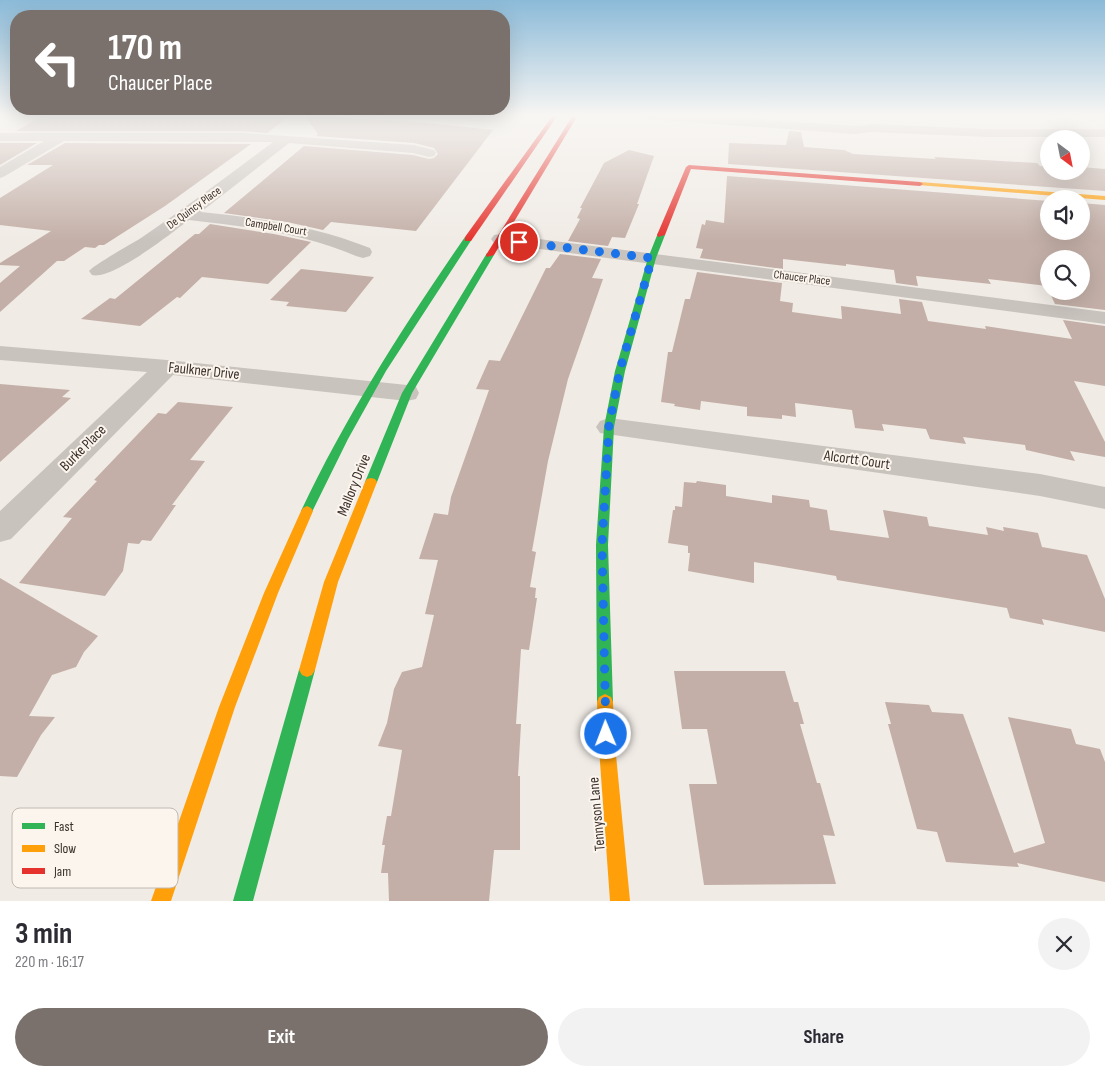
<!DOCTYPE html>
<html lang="en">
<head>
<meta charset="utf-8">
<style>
	:root { --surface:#fff; --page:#f2f2f3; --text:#2b2b33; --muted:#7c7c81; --accent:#7a716c }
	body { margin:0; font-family:"Sofia Sans Condensed",sans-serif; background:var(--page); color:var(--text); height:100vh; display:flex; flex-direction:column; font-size:19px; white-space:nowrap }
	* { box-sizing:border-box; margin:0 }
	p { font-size:16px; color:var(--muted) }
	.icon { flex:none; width:28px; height:28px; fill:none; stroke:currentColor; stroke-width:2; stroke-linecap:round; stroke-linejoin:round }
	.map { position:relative; height:901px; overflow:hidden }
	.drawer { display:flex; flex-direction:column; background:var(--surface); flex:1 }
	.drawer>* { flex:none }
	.banner { position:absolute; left:10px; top:10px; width:500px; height:105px; border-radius:20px; box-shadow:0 5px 20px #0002; background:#7a716c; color:#fff; overflow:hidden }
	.needle { width:32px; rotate:148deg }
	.controls { position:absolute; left:1040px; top:130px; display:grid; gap:10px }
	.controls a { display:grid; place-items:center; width:50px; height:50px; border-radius:50%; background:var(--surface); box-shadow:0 5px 20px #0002; font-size:25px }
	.pin { position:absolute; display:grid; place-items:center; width:42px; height:42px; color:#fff; margin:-21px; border:2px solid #fff; border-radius:50%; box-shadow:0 1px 5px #0007 }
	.me { position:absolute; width:55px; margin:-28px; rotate:359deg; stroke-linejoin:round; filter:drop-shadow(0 0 4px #0008) }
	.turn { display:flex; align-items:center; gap:18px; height:105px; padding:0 15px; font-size:22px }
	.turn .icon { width:65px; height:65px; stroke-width:2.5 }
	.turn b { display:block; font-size:35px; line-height:42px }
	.round { display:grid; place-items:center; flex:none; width:52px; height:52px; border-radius:26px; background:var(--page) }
	.head { display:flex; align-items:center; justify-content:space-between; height:85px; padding:0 15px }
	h1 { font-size:30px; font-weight:700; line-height:38px }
	.primary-button { display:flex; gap:10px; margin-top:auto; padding:10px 15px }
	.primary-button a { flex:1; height:58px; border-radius:30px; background:var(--accent); color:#fff; font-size:20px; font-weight:700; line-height:58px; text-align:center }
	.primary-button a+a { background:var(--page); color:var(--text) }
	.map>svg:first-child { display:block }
	.building { fill:#c3afa7 }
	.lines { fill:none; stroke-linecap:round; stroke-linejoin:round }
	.street { fill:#c9c3be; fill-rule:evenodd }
	.fast { fill:#30b455; fill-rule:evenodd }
	.slow { fill:#ff9f0a; fill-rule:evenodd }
	.jam { fill:#e5322d; fill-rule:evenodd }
	.route { stroke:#1a73e8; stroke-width:9; stroke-dasharray:0 16.2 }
	.labels { text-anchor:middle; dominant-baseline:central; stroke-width:4; stroke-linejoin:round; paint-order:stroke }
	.far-street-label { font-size:12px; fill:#3b302b; stroke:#fbf5ee }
	.street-label { font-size:15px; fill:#3b302b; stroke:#fbf5ee }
	.key { fill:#fbf5ee; stroke:#c1bab4; stroke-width:1 }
	.key-label { font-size:14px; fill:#3b302b }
</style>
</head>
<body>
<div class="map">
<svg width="1105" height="901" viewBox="0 0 1105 901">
	<rect width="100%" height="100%" fill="#f0ebe5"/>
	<!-- building -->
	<g class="building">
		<polygon points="44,115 291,115 267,133 242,131 16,131"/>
		<polygon points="304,115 428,123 493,130 416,231 331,222 323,230 287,222 224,213 304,146 413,155 429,159 434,158 438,154 434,148 414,143 316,136 318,134"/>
		<polygon points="789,131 801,132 804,147 844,150 853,154 936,159 934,157 1037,163 1040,166 1049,167 1049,171 1081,171 1081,167 1105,169 1105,191 728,164 729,143 786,145"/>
		<polygon points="0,143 37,143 0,165"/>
		<polygon points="65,143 251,144 165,206 104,245 99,245 95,248 85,247 64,261 57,261 0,312 0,283 20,266 0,265 0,263 51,231 0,225 0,198 53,165 27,165"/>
		<polygon points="629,150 654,156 637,204 639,204 625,238 612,237 608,246 568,241 580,219 577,218 582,208 580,208 604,163"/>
		<polygon points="727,176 1049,201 1049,231 1081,231 1081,203 1105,205 1105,310 1055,304 1049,291 1081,291 1081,259 1049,259 1049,290 1047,286 988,279 991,284 916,276 918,286 896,283 894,270 846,264 846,266 783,259 783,269 700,258 703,249 696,248 702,224 705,225 706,220 724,223"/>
		<polygon points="210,224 274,234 311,242 268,284 202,277 180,298 177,297 140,326 81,319 110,298 115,299 195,234 199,234"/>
		<polygon points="560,254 601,259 592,278 603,279 568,379 548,461 532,551 536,552 530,587 536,588 535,598 537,598 529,650 521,649 516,724 521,724 518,776 520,776 520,850 494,850 489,901 389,901 388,873 381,873 385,845 382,845 387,816 391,816 402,750 378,746 387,723 394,689 402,672 422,667 434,615 425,614 438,560 419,559 434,513 448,515 451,497 489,390 476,389 489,360 500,361 546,268 550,268"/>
		<polygon points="301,269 338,273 374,277 346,312 286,306 289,302 270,300"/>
		<polygon points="697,272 782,283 780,301 793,303 792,312 842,319 841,306 901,314 899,299 922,302 928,321 986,329 985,326 1072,339 1063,320 1105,326 1105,386 1074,381 1105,442 1105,457 1070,451 1075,461 1026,450 1025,445 963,437 966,444 930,439 926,429 882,424 884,431 855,428 852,410 795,403 796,417 782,415 782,419 747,416 747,407 701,401 700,410 674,406 675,404 661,402 668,352 672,352 685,299 690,299"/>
		<polygon points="0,384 70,390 62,397 71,398 0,462"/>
		<polygon points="178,402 233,407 190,460 205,461 172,505 176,505 151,541 142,540 139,544 128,543 123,571 105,596 19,583 72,518 63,517 97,481 94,480 158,413 166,414"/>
		<polygon points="697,481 726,485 726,496 772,503 772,495 809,500 810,507 827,510 830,530 889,538 883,510 927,517 929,526 988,535 986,527 1004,531 1003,527 1038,533 1042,547 1087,555 1105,599 1105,632 1042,619 1044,625 1010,618 1007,608 837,580 836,576 754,562 754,583 688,571 690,553 688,553 688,546 668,543 673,510 675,510 675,506 682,507 684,482 696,483"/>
		<polygon points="0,578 98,636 84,652 76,667 52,675 29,716 55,717 41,735 17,777 0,776"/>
		<polygon points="674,671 785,671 794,702 798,702 804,724 800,724 817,783 820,783 835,836 823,835 836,884 704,885 689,784 717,784 707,729 682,729"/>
		<polygon points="885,702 929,705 932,712 963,714 1014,853 1045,843 1008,717 1071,729 1076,744 1100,749 1105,762 1105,882 1017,863 1019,867 946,862 937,832 917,829 888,724 891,724"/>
	</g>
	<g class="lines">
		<!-- street -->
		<g class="street">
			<polygon points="640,115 704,115 854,126 872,124 988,129 1105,129 1105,137 988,137 872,132 854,134 646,119"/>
			<path d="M0,133h242l172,12 20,5 2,3 -2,3 -5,1 -16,-4 -124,-10 -88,69c58,6 114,14 169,36l2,4 -2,4 -7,2 -7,-2c-53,-23 -109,-29 -167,-36 -19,14 -76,60 -97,55l-3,-4c5,-6 42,-27 52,-33 45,-31 88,-63 132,-96l-209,-1 -59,35 -5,2v-11l44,-26h-44z"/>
			<polygon points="500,234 1105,312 1105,324 494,243 491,239 494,235"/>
			<polygon points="0,346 167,360 407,385 416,387 419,393 416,399 407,401 173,375 11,539 0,542 0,511 147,372 0,360"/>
			<polygon points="609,418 1040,474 1105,487 1105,509 1040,496 600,433 596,427 600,421"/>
		</g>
		<!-- fast -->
		<g class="fast">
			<polygon points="658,233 665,235 656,258 625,371 614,427 608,545 613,702 611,707 605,710 599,707 597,702 596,545 604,427 615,371 648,258"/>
			<path d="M465,237l7,2 -86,132 -38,68 -37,75h-8l-2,-3c46,-97 103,-186 164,-274z"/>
			<polygon points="487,253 494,255 412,393 377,482 375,485 367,485 365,482 402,393"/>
			<polygon points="307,663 312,665 315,670 253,901 233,901 299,670 302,665"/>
		</g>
		<!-- slow -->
		<g class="slow">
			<polygon points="920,182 1105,196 1105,200 918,185 917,184"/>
			<polygon points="371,478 375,479 377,482 338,582 315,670 312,675 307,677 302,675 299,670 324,582 365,482 367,479"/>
			<polygon points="307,506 311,508 313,511 278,593 235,707 171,901 151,901 219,707 264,593 301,511 303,508"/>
			<polygon points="605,694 611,697 613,702 614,734 630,901 610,901 598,734 597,702 599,697"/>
		</g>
		<!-- jam -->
		<g class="jam">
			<polygon points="553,115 558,115 471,241 465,241 465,237"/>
			<polygon points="573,115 578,115 494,255 487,257 486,255"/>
			<polygon points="689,165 920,182 923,184 920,186 691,169 665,235 658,237 657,235 686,167"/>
		</g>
	</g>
	<!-- sky -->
	<linearGradient id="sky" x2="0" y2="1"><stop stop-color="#8bbad8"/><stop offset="0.48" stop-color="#f8f6f3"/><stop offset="1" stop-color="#f8f6f3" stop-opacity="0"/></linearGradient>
	<rect width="1105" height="241" fill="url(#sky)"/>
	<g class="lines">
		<!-- route -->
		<polyline class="route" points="519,242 652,258 620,370 609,426 602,545 606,734"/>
	</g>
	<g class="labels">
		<!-- far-street labels -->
		<g class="far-street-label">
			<text transform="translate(194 208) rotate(-36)">De Quincy Place</text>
			<text transform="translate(276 227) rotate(9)">Campbell Court</text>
			<text transform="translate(802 278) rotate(7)">Chaucer Place</text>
		</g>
		<!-- street labels -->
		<g class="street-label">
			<text transform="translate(204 371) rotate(6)">Faulkner Drive</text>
			<text transform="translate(83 448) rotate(-45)">Burke Place</text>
			<text transform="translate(857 460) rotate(8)">Alcortt Court</text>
			<text transform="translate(354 485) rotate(-68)">Mallory Drive</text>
			<text transform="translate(597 814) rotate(-95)">Tennyson Lane</text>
		</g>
	</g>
	<!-- legend -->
	<rect x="12" y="808" width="166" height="80" rx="8" class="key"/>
	<rect x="22" y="823" width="23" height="6" fill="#30b455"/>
	<rect x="22" y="845" width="23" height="7" fill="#ff9f0a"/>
	<rect x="22" y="868" width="23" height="6" fill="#e5322d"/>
	<g class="key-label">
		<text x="54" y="831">Fast</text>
		<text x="54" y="853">Slow</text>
		<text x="54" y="876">Jam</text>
	</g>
</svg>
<div class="controls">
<a><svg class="needle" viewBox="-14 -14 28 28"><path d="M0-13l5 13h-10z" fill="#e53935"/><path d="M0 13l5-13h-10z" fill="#7c7c81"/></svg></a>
<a><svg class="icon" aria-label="sound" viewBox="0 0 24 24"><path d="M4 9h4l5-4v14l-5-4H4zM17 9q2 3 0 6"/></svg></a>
<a><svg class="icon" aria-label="search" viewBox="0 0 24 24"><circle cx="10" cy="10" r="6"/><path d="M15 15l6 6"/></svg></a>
</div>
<div class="pin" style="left:519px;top:242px;background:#d93025"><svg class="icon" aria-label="arrive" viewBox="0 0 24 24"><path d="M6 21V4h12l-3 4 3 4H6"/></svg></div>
<svg class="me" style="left:606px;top:734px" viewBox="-20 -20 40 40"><circle r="17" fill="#1a73e8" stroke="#fff" stroke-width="3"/><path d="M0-11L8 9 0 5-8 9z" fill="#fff"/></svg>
<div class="banner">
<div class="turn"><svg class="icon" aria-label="left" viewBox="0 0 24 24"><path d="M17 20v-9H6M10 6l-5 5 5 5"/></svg><div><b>170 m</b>Chaucer Place</div></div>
</div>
</div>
<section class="drawer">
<div class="head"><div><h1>3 min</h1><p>220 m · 16:17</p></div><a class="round"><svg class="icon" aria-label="close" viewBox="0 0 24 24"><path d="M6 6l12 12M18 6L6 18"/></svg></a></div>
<div class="primary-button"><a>Exit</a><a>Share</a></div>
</section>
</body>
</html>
